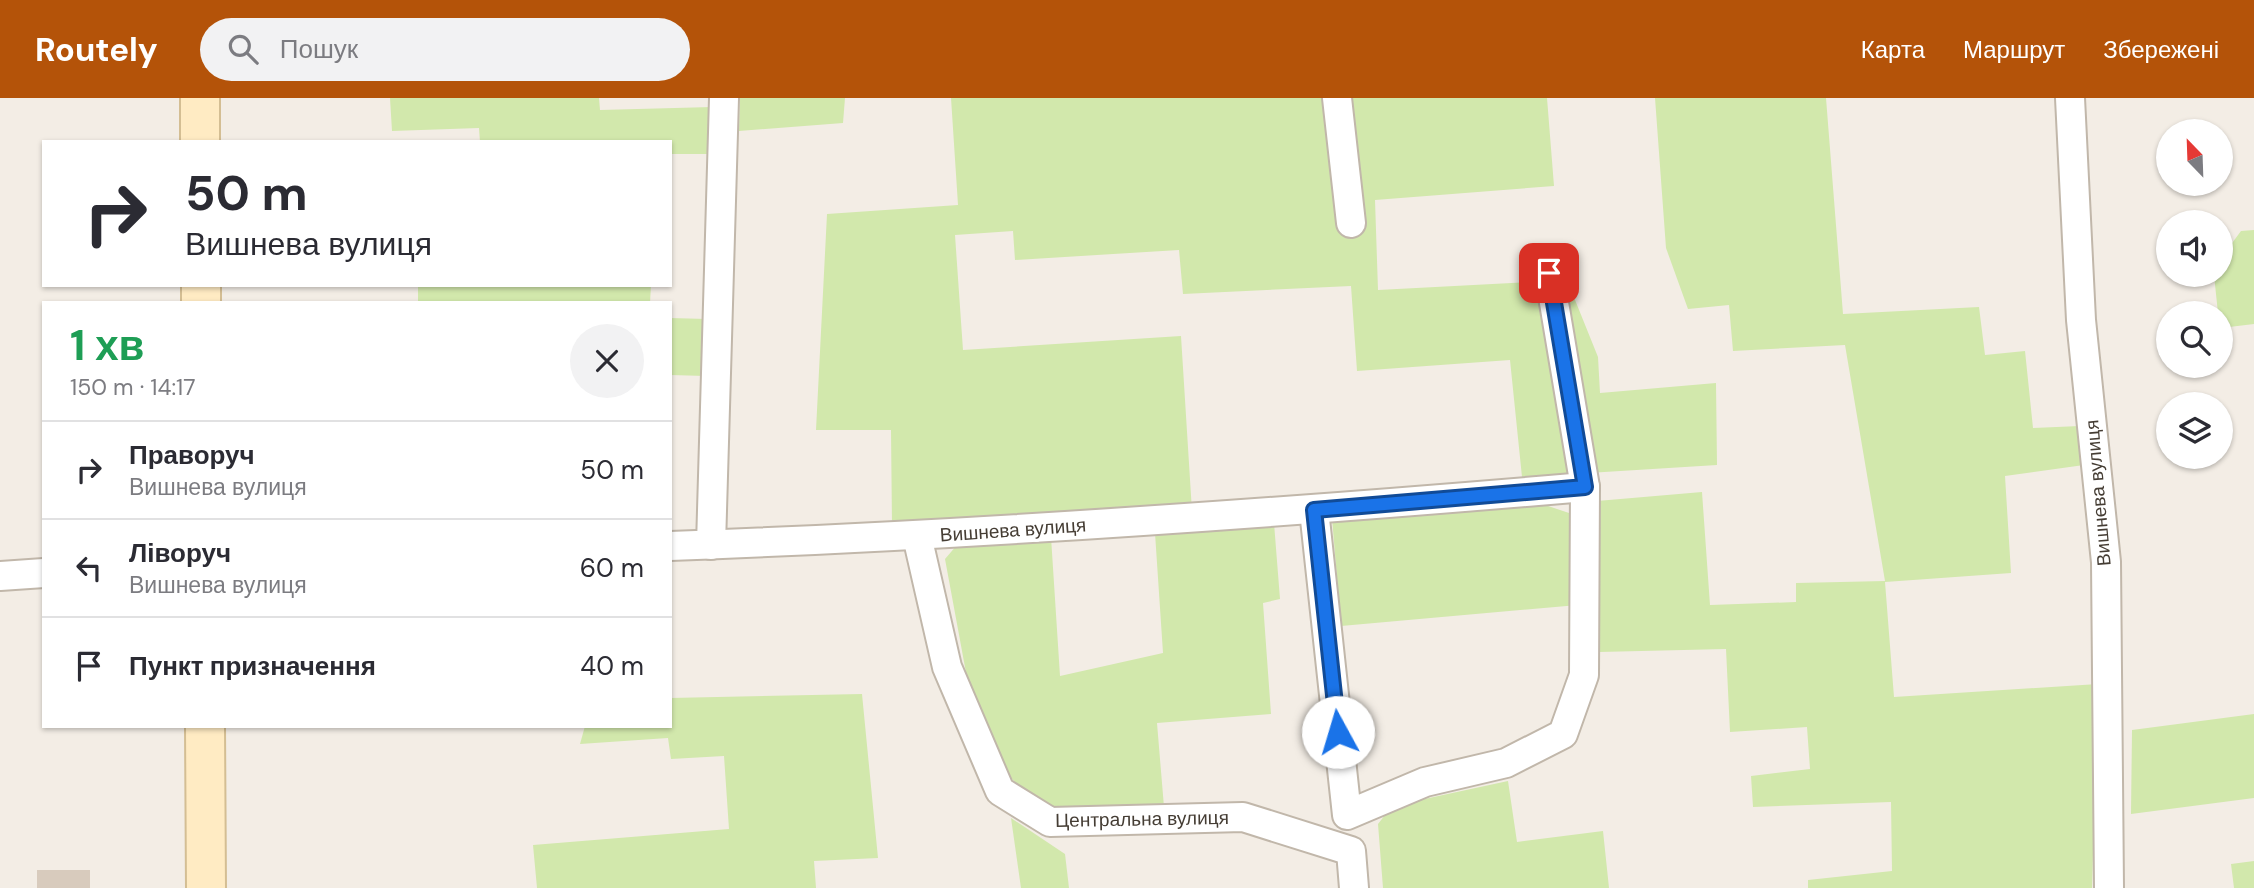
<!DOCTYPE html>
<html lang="uk">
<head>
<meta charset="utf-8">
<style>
	:root { --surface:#fff; --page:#f2f2f3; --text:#2b2b33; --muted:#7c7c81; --line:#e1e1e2; --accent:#b45309 }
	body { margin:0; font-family:"DM Sans",sans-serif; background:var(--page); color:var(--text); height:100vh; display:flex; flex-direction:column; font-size:26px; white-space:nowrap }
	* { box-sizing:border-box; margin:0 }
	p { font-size:23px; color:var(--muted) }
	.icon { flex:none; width:38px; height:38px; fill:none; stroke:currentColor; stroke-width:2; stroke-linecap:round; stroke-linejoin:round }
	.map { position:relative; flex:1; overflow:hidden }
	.drawer { position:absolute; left:42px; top:203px; width:630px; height:427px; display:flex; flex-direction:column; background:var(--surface); border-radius:0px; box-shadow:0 2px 5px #0004 }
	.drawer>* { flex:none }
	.guide { position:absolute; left:42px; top:42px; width:630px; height:147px; border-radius:0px; box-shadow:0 2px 5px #0004; background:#fff; color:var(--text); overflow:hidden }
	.needle { width:46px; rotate:337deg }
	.fabs { position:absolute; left:2156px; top:21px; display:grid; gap:14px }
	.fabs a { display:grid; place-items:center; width:77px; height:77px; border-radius:50%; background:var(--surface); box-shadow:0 2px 5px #0004; font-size:35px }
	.pin { position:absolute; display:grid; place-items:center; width:60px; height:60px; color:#fff; margin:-30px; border-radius:14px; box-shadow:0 4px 10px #0006 }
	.me { position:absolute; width:77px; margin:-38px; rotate:354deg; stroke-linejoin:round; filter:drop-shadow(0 0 5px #0008) }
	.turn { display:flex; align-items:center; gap:24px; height:147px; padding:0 28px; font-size:32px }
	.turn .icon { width:91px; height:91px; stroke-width:2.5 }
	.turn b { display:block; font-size:49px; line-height:60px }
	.round { display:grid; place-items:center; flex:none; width:74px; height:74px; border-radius:37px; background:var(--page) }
	.head { display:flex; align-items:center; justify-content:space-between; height:119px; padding:0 28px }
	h1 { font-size:42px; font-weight:700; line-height:52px; color:#1e9e55 }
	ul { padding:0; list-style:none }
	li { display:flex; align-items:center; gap:21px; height:98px; padding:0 28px; border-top:2px solid var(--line) }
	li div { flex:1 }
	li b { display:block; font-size:26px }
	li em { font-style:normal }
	header { display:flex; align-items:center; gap:42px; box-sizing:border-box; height:98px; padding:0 35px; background:var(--accent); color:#fff }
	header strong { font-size:33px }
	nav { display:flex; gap:38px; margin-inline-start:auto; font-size:24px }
	.search { width:490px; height:63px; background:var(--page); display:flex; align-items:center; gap:18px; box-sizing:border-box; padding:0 24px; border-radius:38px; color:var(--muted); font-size:26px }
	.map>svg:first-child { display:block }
	.green { fill:#d2e8ac }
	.building { fill:#d8cbbd }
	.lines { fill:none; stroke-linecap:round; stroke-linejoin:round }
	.minor-casing { stroke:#c1b7aa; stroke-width:32 }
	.secondary-casing { stroke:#d4be93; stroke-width:42 }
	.minor { stroke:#fff; stroke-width:28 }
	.secondary { stroke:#ffebc3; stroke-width:38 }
	.route-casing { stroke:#114b97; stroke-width:18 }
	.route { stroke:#1a73e8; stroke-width:12 }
	.labels { text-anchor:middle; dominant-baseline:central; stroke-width:6; stroke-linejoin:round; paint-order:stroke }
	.street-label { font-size:19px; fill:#453d34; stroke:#fff }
</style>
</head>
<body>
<header>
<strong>Routely</strong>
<div class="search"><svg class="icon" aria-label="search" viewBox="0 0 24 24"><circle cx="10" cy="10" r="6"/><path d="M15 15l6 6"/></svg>Пошук</div>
<nav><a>Карта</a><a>Маршрут</a><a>Збережені</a></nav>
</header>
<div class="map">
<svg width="2254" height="790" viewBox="0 0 2254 790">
	<rect width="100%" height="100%" fill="#f3ede5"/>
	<!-- green -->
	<g class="green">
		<polygon points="390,0 599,0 600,12 712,9 710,56 670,56 670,44 480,44 479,30 392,33"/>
		<polygon points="740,0 845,0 843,25 739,33"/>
		<polygon points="951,0 1547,0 1554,88 1375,102 1378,192 1567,182 1598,259 1600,295 1716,285 1717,367 1522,379 1510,262 1357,273 1351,188 1183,196 1179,152 1015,162 1013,133 955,137 963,252 1181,238 1192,413 892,428 891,332 816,332 827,116 958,107"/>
		<polygon points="1655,0 1826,0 1843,216 1979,209 1985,257 2025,253 2033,330 2080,328 2084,367 2005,378 2011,475 1885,484 1894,599 2098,586 2092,790 1808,790 1808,782 1892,773 1891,704 1753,709 1751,678 1810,671 1807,629 1730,634 1726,551 1599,554 1597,403 1702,394 1710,507 1796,504 1796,485 1885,483 1845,247 1733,253 1729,207 1688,211 1666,150"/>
		<polygon points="2254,132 2254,226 2221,230 2221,215 2218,215 2214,177 2221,177 2221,160 2241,133"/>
		<polygon points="418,187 651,187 650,205 418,205"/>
		<polygon points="670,220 707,221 706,278 670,277"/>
		<polygon points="1536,404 1569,415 1578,507 1341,528 1332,420"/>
		<polygon points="1274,425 1280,501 1263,505 1271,616 1157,625 1164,709 1042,711 1005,674 967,580 945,461 957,447 1051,439 1060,578 1163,555 1155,435"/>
		<polygon points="862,596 878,760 814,763 816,790 537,790 533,747 729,731 724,658 671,661 668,640 580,646 585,628 670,628 670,600"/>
		<polygon points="2254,616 2254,700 2131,716 2132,632"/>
		<polygon points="1508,683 1517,744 1603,733 1609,790 1383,790 1378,726 1392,708"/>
		<polygon points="1011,720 1065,756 1069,790 1021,790"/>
		<polygon points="2254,763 2254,790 2234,790 2231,766"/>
	</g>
	<!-- building -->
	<rect class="building" x="37" y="772" width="53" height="18"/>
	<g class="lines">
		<!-- minor casing -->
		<g class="minor-casing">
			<g id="minor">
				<polyline points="1337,0 1351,125"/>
				<polyline points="2070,0 2081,222 2106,464 2109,790"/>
				<polyline points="1314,412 1347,717 1425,684 1506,665 1563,636 1584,577 1585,389 1549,175"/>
				<polyline points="917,438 947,569 1000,693 1050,724 1243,719 1351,753 1354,790"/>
				<polyline points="711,447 724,0"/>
				<path d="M670,448c306,-11 610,-33 915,-59"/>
				<polyline points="0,478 44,475"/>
			</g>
		</g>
		<!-- secondary casing -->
		<g class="secondary-casing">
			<g id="secondary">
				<polyline points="200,0 200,44"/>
				<polyline points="201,187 201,205"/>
				<polyline points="205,628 206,790"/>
			</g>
		</g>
		<!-- minor -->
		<use href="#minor" class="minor"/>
		<!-- secondary -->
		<use href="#secondary" class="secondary"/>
	</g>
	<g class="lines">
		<!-- route casing -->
		<g class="route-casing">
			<polyline id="route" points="1338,634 1314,412 1585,389 1549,175"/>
		</g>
		<!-- route -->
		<use href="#route" class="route"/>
	</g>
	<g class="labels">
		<!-- street labels -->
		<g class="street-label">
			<text transform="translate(2098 395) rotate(-95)">Вишнева вулиця</text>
			<text transform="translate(1013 432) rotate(-4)">Вишнева вулиця</text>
			<text transform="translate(1142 721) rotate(-1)">Центральна вулиця</text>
		</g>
	</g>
</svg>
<div class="fabs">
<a><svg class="needle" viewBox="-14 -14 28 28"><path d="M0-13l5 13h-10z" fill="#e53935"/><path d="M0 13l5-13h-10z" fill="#7c7c81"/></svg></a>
<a><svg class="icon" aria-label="sound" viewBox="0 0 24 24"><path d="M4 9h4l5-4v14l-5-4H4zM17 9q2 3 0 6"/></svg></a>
<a><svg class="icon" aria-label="search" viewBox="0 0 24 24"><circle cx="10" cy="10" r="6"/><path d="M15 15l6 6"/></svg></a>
<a><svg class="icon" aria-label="layers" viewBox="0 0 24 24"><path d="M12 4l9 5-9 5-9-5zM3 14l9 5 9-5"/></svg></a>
</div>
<div class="pin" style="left:1549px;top:175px;background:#d93025"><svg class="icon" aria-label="arrive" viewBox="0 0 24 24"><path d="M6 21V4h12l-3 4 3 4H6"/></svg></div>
<svg class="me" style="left:1338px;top:634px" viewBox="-20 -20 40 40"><circle r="19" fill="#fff"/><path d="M0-13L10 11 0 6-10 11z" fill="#1a73e8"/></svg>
<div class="guide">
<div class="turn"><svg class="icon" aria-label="right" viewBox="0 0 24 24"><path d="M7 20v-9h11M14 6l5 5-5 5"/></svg><div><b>50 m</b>Вишнева вулиця</div></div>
</div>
<section class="drawer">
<div class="head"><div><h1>1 хв</h1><p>150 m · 14:17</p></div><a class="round"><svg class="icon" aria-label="close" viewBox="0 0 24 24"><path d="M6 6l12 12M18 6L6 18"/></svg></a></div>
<ul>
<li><svg class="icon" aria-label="right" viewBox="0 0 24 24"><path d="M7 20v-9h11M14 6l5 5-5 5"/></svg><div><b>Праворуч</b><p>Вишнева вулиця</p></div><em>50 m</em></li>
<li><svg class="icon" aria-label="left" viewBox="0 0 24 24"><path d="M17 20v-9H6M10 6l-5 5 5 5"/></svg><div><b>Ліворуч</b><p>Вишнева вулиця</p></div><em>60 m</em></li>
<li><svg class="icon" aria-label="arrive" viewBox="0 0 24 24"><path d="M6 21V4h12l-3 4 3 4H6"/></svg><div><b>Пункт призначення</b></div><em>40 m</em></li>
</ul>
</section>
</div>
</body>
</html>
